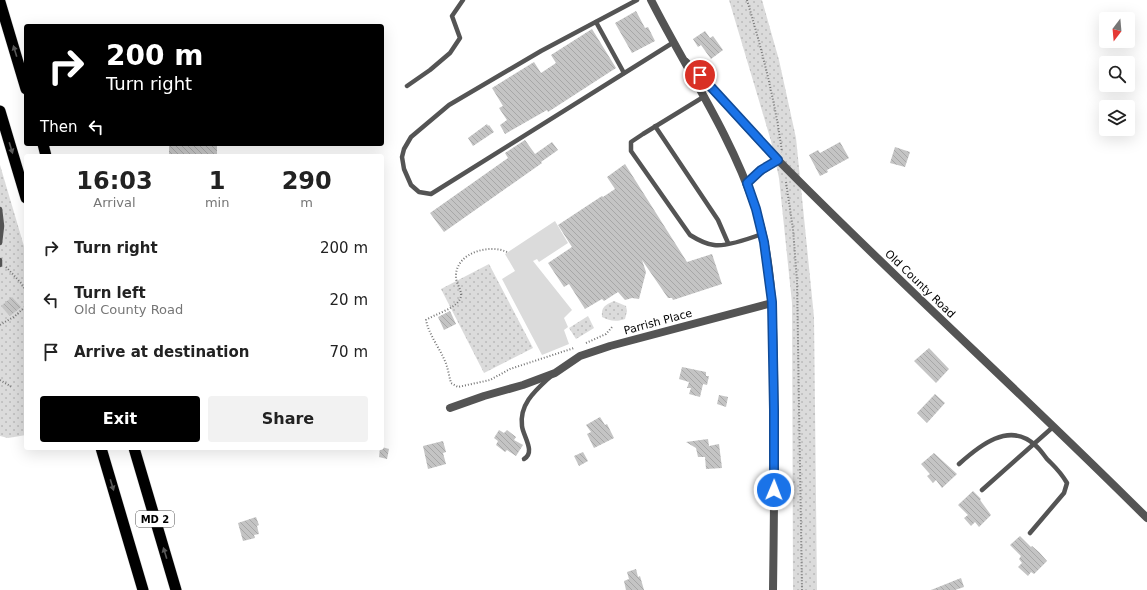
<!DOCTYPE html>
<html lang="en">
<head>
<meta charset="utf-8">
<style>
	:root { --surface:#fff; --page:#f2f2f2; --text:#222; --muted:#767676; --accent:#000 }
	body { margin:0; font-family:"DejaVu Sans",sans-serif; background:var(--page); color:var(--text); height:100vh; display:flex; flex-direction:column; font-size:15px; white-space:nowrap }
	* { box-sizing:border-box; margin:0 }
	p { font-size:13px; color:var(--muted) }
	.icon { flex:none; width:22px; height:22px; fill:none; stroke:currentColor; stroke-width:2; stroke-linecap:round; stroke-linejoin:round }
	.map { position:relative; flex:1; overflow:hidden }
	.details { position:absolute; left:24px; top:154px; width:360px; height:296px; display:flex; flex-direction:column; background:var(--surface); border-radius:4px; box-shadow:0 4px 16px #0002 }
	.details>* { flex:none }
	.guide { position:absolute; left:24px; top:24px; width:360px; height:122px; border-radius:4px; box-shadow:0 4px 16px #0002; background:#000; color:#fff; overflow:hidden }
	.needle { width:26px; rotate:196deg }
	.buttons { position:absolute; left:1099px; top:12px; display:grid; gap:8px }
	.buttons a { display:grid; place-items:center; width:36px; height:36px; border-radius:4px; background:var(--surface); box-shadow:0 4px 16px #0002; font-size:20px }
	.pin { position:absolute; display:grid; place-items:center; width:34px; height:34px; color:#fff; margin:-17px; border:2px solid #fff; border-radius:50%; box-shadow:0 1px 4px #0007 }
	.me { position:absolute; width:44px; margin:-22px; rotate:1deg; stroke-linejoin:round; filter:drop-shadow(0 0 3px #0008) }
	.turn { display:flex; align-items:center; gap:14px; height:84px; padding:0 16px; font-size:18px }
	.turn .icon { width:52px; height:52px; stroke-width:2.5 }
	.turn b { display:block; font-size:28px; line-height:34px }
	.then { display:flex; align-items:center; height:38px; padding:0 16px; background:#0003; gap:8px; font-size:15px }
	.eta { display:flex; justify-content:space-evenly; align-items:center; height:68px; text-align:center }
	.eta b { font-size:24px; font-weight:800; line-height:28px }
	.cta { display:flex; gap:8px; margin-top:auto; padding:8px 16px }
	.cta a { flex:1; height:46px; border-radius:4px; background:var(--accent); color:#fff; font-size:16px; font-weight:800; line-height:46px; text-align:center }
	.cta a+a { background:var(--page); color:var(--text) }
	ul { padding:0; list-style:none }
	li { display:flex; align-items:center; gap:12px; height:52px; padding:0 16px }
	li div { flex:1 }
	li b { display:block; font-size:15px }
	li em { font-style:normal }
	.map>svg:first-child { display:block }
	.grass { fill:url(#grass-dots) }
	.garden { fill:#dbdbdb }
	.building { fill:url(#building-back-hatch) }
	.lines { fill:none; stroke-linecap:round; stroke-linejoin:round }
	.trunk-casing { stroke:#dbdbdb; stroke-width:12 }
	.path { stroke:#767676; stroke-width:2; stroke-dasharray:1 2; stroke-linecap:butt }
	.service { stroke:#545454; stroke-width:4.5 }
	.minor { stroke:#545454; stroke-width:8 }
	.tertiary { stroke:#545454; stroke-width:8 }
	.trunk { stroke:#000; stroke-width:11 }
	.oneway { fill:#595959 }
	.route-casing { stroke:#114b97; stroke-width:10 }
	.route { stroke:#1a73e8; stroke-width:7 }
	.labels { text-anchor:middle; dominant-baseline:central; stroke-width:3; stroke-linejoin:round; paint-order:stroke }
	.shield { fill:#fff; stroke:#4c4c4c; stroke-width:1 }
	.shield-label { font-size:10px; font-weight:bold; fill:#000 }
	.street-label { font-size:11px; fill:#000; stroke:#fff }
</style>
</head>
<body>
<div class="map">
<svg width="1147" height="590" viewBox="0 0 1147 590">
	<defs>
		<pattern id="grass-dots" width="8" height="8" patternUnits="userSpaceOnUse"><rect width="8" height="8" fill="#dbdbdb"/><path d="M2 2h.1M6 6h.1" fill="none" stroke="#bababa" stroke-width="1.8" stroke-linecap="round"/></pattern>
		<pattern id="building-back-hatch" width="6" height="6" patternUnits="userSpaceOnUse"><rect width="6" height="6" fill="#c4c4c4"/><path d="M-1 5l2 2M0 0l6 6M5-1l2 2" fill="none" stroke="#a7a7a7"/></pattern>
	</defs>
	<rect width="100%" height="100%" fill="#fff"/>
	<!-- grass -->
	<g class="grass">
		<polygon points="729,0 762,0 779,60 796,138 814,317 817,590 793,590 792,303 779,178 771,141"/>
		<polygon points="0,165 26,253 26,435 8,438 0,436"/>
		<polygon points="489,264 533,348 484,373 441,289"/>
		<path d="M614,301l12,5 1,5 -2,8c-8,3 -16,2 -23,-2 -1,-10 3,-12 12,-16z"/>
		<polygon points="588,316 594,328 576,339 569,328"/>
	</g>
	<!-- garden -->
	<polygon class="garden" points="555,221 568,243 539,262 537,259 533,261 572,310 564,318 568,327 564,330 569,344 542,355 502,279 515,271 505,254"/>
	<!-- building -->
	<g class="building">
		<polygon points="636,11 645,28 648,27 655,41 632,53 615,23"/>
		<polygon points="592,29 616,68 548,112 547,110 505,134 500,125 507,120 499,108 503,106 492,88 534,62 541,73 556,63 551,55"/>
		<polygon points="705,31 710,38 713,36 723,50 711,59 701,45 698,47 693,39"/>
		<polygon points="487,124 488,126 489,125 494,132 473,146 468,138"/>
		<polygon points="525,140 535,154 552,142 558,150 541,162 542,163 444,232 430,213 508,158 505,153"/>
		<polygon points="840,142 849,158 827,170 828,172 820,176 809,155 818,150 820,153"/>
		<rect x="169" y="144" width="48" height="12"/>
		<polygon points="895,147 910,152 905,167 890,163"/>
		<polygon points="625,164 687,262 712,254 722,284 673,300 672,298 668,298 642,260 646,272 639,299 632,298 625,300 618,292 604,301 602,299 585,309 569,284 564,287 548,263 572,247 558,225 602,196 603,197 615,189 607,177"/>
		<polygon points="12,297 21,307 10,316 1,306"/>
		<polygon points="450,311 456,324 444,330 438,317"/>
		<polygon points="929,348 949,369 936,383 914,361"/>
		<polygon points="682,367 706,372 706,376 709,376 707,385 703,384 700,397 689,394 691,388 687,388 689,382 679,379"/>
		<polygon points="935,394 945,403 927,423 917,413"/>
		<polygon points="719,395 728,397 726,407 717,404"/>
		<polygon points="600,417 605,425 607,424 614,438 594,448 587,434 591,432 586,425"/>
		<polygon points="499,430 504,433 507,430 516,437 514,440 523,445 516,456 507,450 505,452 496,445 498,441 494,438"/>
		<polygon points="708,439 709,446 719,444 722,468 706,469 705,457 698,457 696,448 686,442"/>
		<polygon points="443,441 446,452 443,453 446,464 428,469 423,446"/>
		<polygon points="382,447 389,449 387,459 379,457 380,448"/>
		<polygon points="583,452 588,461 579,466 574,456"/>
		<polygon points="934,453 957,474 942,488 936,480 933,483 927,476 930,474 921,464"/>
		<polygon points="973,491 981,499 980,500 991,515 979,527 975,522 971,526 964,518 968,515 958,505"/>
		<polygon points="256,517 259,525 257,526 259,534 254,535 255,538 243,541 238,523"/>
		<polygon points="1020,536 1031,547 1032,546 1039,552 1047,561 1034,574 1031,572 1028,576 1018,567 1022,563 1019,559 1021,556 1010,545"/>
		<polygon points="636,569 638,577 640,576 644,590 626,590 624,581 629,579 627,572"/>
		<polygon points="961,578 964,587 955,590 931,590"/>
	</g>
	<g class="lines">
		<!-- trunk casing -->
		<g class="trunk-casing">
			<g id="trunk">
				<polyline points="0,2 26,89"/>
				<polyline points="0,111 26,198"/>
				<polyline points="43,144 46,156"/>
				<polyline points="101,448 143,590"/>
				<polyline points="134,448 176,590"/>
			</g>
		</g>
		<!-- path -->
		<g class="path">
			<path d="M747,0c15,50 28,100 35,152"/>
			<polyline points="786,182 793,229 797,281 802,590"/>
			<path d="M507,252c-17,-8 -50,0 -51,23 -1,9 8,16 4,24 -5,10 -25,15 -34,21 3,15 13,27 19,41 3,7 4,15 6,22l7,4 32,-7 20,-11 64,-21"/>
			<polyline points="6,267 22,284 26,292"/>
			<polyline points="0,325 15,316 26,306"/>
			<polyline points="586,343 606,334 613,326"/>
			<polyline points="0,380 12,387"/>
		</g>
		<!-- service -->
		<g class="service">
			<polyline points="637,0 541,51 449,105 411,137 404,149 402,157 404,169 411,185 419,192 431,194 674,42"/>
			<polyline points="596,22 624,73"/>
			<polyline points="407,86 430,70 450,53 460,38 452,16 463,0"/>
			<path d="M705,96l-62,38 -12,8v9l59,84c8,5 15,9 24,10 11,2 37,-7 48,-11"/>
			<polyline points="655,126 718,220 728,243"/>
			<polyline points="0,209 2,226 0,243"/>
			<polyline points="0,260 0,265"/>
			<path d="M524,459c12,-7 -1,-23 -2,-33 -3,-22 14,-36 28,-49"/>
			<path d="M959,464c20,-18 50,-43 76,-19 5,4 8,9 12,14 9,9 13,12 20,24l-3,10 -34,40"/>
			<polyline points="982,490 1053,427"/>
		</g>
		<!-- minor -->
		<g class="minor">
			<path d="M686,62c32,31 60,66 91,97 121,123 249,238 370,359"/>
			<polyline points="450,408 484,396 523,385 555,373 580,356 610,346 772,303"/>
		</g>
		<!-- tertiary -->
		<g class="tertiary">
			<path d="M651,0c35,69 79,133 104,207 18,52 18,109 19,163 1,73 0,147 -1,220"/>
			<polyline points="747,183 761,171 778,160"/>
		</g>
		<!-- trunk -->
		<use href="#trunk" class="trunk"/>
	</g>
	<!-- one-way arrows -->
	<defs><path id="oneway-solid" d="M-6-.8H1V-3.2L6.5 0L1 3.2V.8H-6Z"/></defs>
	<g class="oneway">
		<use href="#oneway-solid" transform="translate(15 51) rotate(-107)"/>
		<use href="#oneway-solid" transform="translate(11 148) rotate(73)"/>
		<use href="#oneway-solid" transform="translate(112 485) rotate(73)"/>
		<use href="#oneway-solid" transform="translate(165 553) rotate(-107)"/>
	</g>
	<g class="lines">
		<!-- route casing -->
		<g class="route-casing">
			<polyline id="route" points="700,75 778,160 761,170 747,183 756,209 764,242 772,302 774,410 774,490"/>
		</g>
		<!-- route -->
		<use href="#route" class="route"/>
	</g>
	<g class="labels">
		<!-- shield labels -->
		<rect class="shield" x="136" y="511" width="38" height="16" rx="3"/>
		<g class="shield-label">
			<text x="155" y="519">MD 2</text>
		</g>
		<!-- street labels -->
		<g class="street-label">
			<text transform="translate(920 284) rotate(44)">Old County Road</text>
			<text transform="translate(658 322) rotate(-15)">Parrish Place</text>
		</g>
	</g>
</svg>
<div class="buttons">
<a><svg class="needle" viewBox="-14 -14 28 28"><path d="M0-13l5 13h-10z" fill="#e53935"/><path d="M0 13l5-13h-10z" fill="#767676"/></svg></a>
<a><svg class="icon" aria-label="search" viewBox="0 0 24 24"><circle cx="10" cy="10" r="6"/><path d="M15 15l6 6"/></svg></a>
<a><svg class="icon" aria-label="layers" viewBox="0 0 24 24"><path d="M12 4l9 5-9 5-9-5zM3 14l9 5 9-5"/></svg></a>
</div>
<div class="pin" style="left:700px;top:75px;background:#d93025"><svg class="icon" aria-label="arrive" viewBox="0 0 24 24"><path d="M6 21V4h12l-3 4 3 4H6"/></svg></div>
<svg class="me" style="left:774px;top:490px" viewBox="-20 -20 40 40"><circle r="17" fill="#1a73e8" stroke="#fff" stroke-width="3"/><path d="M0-11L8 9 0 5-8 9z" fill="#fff"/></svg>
<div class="guide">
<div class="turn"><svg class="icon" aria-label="right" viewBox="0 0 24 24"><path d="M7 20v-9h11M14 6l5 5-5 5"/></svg><div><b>200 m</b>Turn right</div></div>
<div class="then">Then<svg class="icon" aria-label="left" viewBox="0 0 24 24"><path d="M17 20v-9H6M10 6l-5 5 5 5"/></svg></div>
</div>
<section class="details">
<div class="eta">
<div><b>16:03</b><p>Arrival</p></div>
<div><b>1</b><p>min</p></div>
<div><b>290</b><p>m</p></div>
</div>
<ul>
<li><svg class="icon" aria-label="right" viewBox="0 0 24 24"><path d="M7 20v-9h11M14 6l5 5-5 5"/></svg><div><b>Turn right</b></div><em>200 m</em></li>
<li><svg class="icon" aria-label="left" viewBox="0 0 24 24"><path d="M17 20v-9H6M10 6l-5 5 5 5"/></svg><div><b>Turn left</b><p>Old County Road</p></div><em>20 m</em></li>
<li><svg class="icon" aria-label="arrive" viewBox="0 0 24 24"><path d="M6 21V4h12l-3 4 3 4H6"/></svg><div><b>Arrive at destination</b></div><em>70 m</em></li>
</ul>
<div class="cta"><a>Exit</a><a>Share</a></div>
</section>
</div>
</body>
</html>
